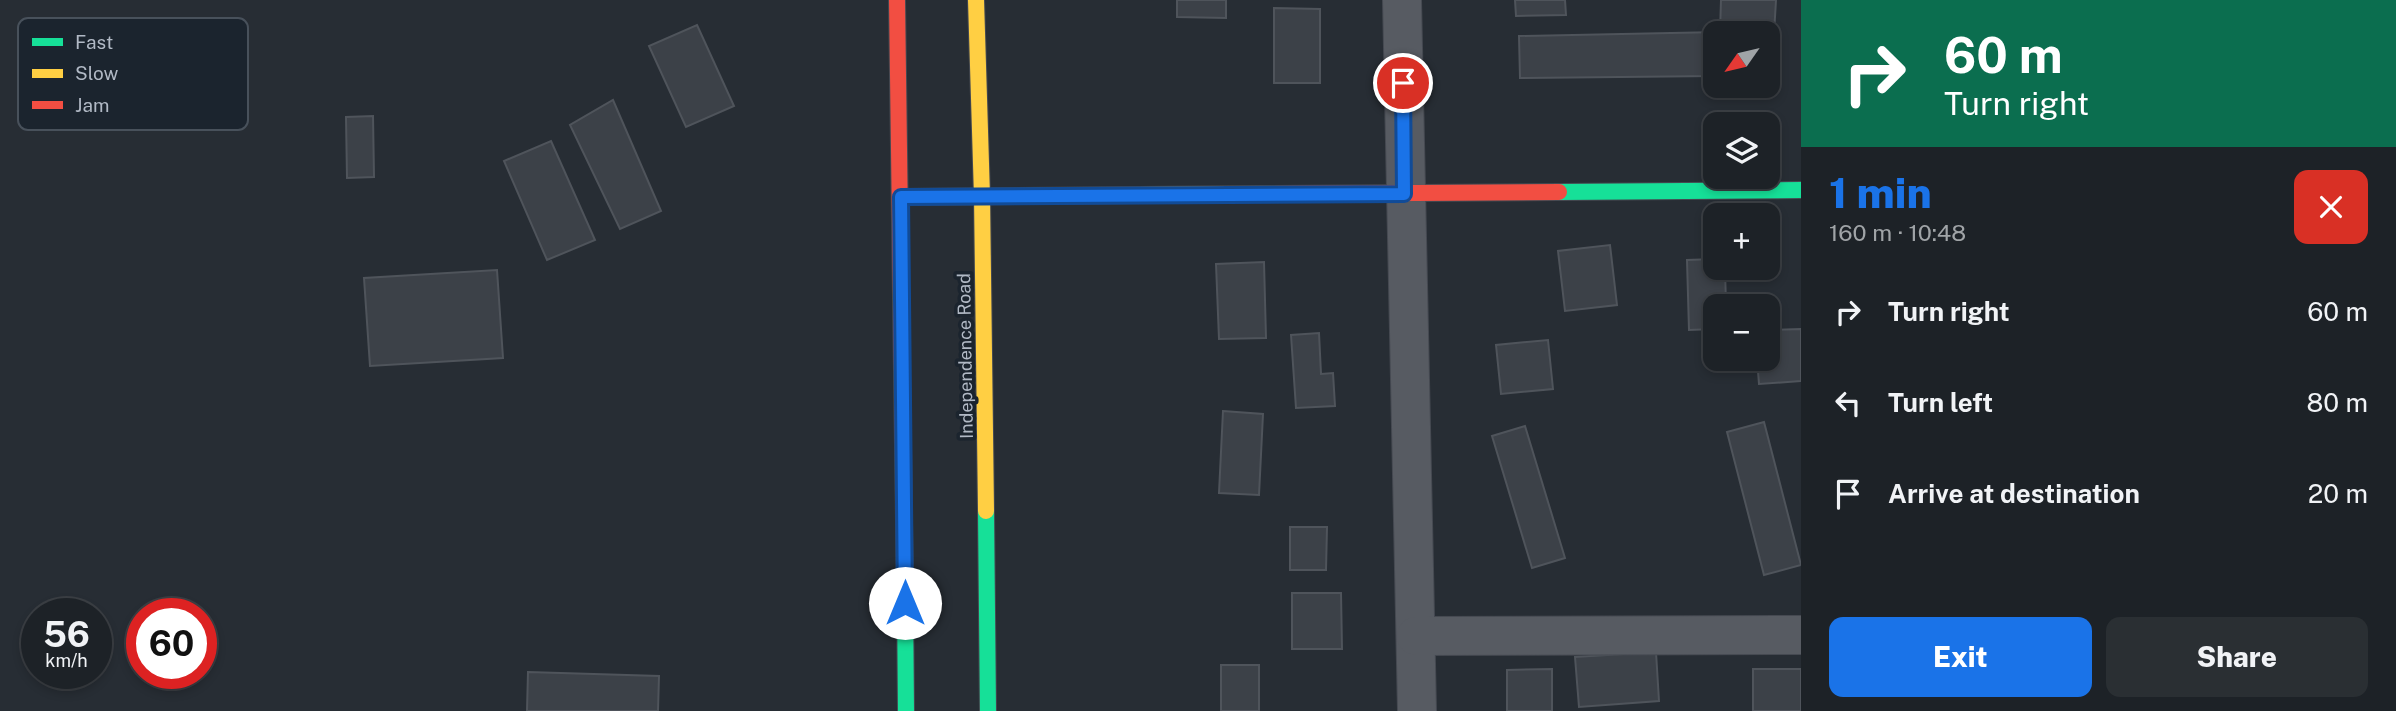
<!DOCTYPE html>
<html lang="en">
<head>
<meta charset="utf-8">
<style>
	:root { --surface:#1d2227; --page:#2a2f33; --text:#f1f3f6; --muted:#a0a4a7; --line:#3b3f44; --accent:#1a73e8 }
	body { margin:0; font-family:"Public Sans",sans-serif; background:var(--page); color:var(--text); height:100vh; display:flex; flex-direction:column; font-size:26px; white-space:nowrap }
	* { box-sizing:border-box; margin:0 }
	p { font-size:23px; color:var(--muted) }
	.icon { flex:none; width:38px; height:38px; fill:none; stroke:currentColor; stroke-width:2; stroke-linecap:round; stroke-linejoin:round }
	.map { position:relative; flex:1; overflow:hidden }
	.details { display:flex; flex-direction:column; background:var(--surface); width:595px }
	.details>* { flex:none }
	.top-card { background:#0b6e4f; color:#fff; overflow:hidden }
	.needle { width:46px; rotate:236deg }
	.buttons { position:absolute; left:1703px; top:21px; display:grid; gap:14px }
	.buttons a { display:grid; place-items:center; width:77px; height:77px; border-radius:14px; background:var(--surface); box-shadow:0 4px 10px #0003,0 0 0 2px var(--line); font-size:35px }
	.speed { position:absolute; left:21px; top:598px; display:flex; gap:14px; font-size:35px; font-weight:700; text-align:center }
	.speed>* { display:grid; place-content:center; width:91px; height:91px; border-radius:50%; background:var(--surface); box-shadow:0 4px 10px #0003,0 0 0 2px var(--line); line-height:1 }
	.speed small { font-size:18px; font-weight:400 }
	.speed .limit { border:10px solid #d22; background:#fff; color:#111 }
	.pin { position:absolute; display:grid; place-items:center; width:60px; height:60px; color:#fff; margin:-30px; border:4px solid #fff; border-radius:50%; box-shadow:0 2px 7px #0007 }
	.me { position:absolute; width:77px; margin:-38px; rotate:0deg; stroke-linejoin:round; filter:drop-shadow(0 0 5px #0008) }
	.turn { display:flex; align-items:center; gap:24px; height:147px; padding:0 28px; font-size:32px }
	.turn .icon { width:91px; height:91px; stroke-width:2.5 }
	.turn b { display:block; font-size:49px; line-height:60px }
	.round { display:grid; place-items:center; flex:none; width:74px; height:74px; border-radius:14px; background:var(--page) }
	.overview { display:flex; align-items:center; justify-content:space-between; height:119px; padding:0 28px }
	h1 { font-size:42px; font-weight:800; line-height:52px; color:var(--accent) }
	.action { display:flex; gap:14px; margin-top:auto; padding:14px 28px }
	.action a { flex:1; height:80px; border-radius:14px; background:var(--accent); color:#fff; font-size:28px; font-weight:800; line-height:80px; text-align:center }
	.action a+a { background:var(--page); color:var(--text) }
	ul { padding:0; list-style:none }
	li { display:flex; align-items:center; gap:21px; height:91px; padding:0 28px }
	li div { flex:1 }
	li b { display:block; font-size:26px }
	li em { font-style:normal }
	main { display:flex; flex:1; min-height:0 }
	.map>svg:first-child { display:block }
	.building { fill:#3c4148; stroke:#4f545b; stroke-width:2 }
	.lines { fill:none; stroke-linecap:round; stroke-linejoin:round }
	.street-casing { stroke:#454951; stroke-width:40 }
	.fast-casing { stroke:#454951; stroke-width:18 }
	.slow-casing { stroke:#454951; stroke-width:18 }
	.jam-casing { stroke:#454951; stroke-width:18 }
	.street { stroke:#575b62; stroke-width:38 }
	.fast { stroke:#16e098; stroke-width:16 }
	.slow { stroke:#ffcf43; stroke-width:16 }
	.jam { stroke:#f24e42; stroke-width:16 }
	.route-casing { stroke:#114b97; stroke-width:18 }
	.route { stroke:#1a73e8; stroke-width:12 }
	.labels { text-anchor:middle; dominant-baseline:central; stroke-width:7; stroke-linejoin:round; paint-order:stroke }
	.street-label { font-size:18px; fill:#b1b9c5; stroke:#1b242e }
	.key { fill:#1b242e; stroke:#48515b; stroke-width:2 }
	.key-label { font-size:19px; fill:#b1b9c5 }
</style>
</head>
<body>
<main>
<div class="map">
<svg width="1801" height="711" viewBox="0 0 1801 711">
	<rect width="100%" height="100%" fill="#272d34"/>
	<!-- building -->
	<g class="building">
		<polygon points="1177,0 1226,0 1226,18 1177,17"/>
		<polygon points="1515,0 1565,0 1566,15 1516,16"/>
		<polygon points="1721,0 1776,0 1774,34 1720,32"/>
		<polygon points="1274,8 1320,9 1320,83 1274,83"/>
		<polygon points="697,25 734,106 686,127 649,46"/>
		<polygon points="1720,32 1715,33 1715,76 1520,78 1519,36"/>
		<polygon points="613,100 661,211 620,229 570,125"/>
		<polygon points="373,116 374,177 347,178 346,117"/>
		<polygon points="551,141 595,240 547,260 504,161"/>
		<polygon points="1610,245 1617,305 1565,311 1558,251"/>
		<polygon points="1715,259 1715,268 1725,268 1726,306 1715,306 1715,329 1689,330 1687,260"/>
		<polygon points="1264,262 1266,338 1219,339 1216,264"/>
		<polygon points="497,270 503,358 370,366 364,278"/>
		<polygon points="1801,329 1801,381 1759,384 1757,359 1768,359 1768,330"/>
		<polygon points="1319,333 1321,374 1333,373 1335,406 1296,408 1291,335"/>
		<polygon points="1548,340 1553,389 1501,394 1496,345"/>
		<polygon points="1223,411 1263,414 1259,495 1219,493"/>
		<polygon points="1764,422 1801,565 1764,575 1727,432"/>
		<polygon points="1525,426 1565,558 1532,568 1492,436"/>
		<polygon points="1290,527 1327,527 1326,570 1290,570"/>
		<polygon points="1292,593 1341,593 1342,649 1292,649"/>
		<polygon points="1656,652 1659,701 1579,707 1575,657"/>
		<rect x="1221" y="665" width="38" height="46"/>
		<polygon points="1552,669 1552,711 1507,711 1507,670"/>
		<rect x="1753" y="669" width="48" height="42"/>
		<polygon points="528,672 659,676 658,711 527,711"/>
	</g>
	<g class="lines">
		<!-- street casing -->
		<g class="street-casing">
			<g id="street">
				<polyline points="1402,0 1417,711"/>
				<polyline points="1416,636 1801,635"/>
			</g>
		</g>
		<!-- fast casing -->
		<g class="fast-casing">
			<g id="fast">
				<polyline points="1559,192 1801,190"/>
				<polyline points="986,511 988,711"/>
				<polyline points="905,596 906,711"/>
			</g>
		</g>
		<!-- slow casing -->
		<g class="slow-casing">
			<g id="slow">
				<polyline points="976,0 982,196 986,511"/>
				<polyline points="901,197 1259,194"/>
			</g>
		</g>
		<!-- jam casing -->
		<g class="jam-casing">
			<g id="jam">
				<polyline points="897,0 905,596"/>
				<polyline points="1259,194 1559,192"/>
			</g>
		</g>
		<!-- street -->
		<use href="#street" class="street"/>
		<!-- fast -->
		<use href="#fast" class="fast"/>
		<!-- slow -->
		<use href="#slow" class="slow"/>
		<!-- jam -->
		<use href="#jam" class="jam"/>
	</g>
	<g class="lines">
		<!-- route casing -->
		<g class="route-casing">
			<polyline id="route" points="905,603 901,197 1404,194 1403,83"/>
		</g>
		<!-- route -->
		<use href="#route" class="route"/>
	</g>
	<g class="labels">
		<!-- street labels -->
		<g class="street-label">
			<text transform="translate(965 356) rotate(-91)">Independence Road</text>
		</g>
	</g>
	<!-- legend -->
	<rect x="18" y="18" width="230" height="112" rx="10" class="key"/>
	<rect x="32" y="38" width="31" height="8" fill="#16e098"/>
	<rect x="32" y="69" width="31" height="9" fill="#ffcf43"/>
	<rect x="32" y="101" width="31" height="8" fill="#f24e42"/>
	<g class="key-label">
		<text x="75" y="49">Fast</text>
		<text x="75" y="80">Slow</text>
		<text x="75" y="112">Jam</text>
	</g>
</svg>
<div class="buttons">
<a><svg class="needle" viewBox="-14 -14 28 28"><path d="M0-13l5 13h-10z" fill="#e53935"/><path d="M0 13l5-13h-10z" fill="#a0a4a7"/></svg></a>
<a><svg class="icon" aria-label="layers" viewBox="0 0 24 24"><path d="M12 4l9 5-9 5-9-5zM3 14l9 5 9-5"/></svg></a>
<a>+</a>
<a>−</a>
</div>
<div class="speed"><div>56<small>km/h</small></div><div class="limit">60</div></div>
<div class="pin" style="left:1403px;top:83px;background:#d93025"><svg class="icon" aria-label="arrive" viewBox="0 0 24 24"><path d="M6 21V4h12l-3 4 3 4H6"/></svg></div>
<svg class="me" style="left:905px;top:603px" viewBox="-20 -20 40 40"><circle r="19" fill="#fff"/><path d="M0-13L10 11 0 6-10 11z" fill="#1a73e8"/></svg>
</div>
<section class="details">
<div class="top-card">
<div class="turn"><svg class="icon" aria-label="right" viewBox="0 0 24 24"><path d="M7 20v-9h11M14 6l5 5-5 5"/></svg><div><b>60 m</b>Turn right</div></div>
</div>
<div class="overview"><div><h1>1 min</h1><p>160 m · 10:48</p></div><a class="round" style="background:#d93025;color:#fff"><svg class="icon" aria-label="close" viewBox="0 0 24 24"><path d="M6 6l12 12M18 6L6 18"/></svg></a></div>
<ul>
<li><svg class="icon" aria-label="right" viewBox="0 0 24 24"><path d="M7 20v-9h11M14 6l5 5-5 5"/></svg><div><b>Turn right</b></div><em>60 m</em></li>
<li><svg class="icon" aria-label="left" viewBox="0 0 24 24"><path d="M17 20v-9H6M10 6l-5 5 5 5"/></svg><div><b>Turn left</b></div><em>80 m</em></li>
<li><svg class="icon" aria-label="arrive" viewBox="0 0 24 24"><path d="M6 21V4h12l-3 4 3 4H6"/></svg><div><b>Arrive at destination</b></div><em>20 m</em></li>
</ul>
<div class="action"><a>Exit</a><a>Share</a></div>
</section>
</main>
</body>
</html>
